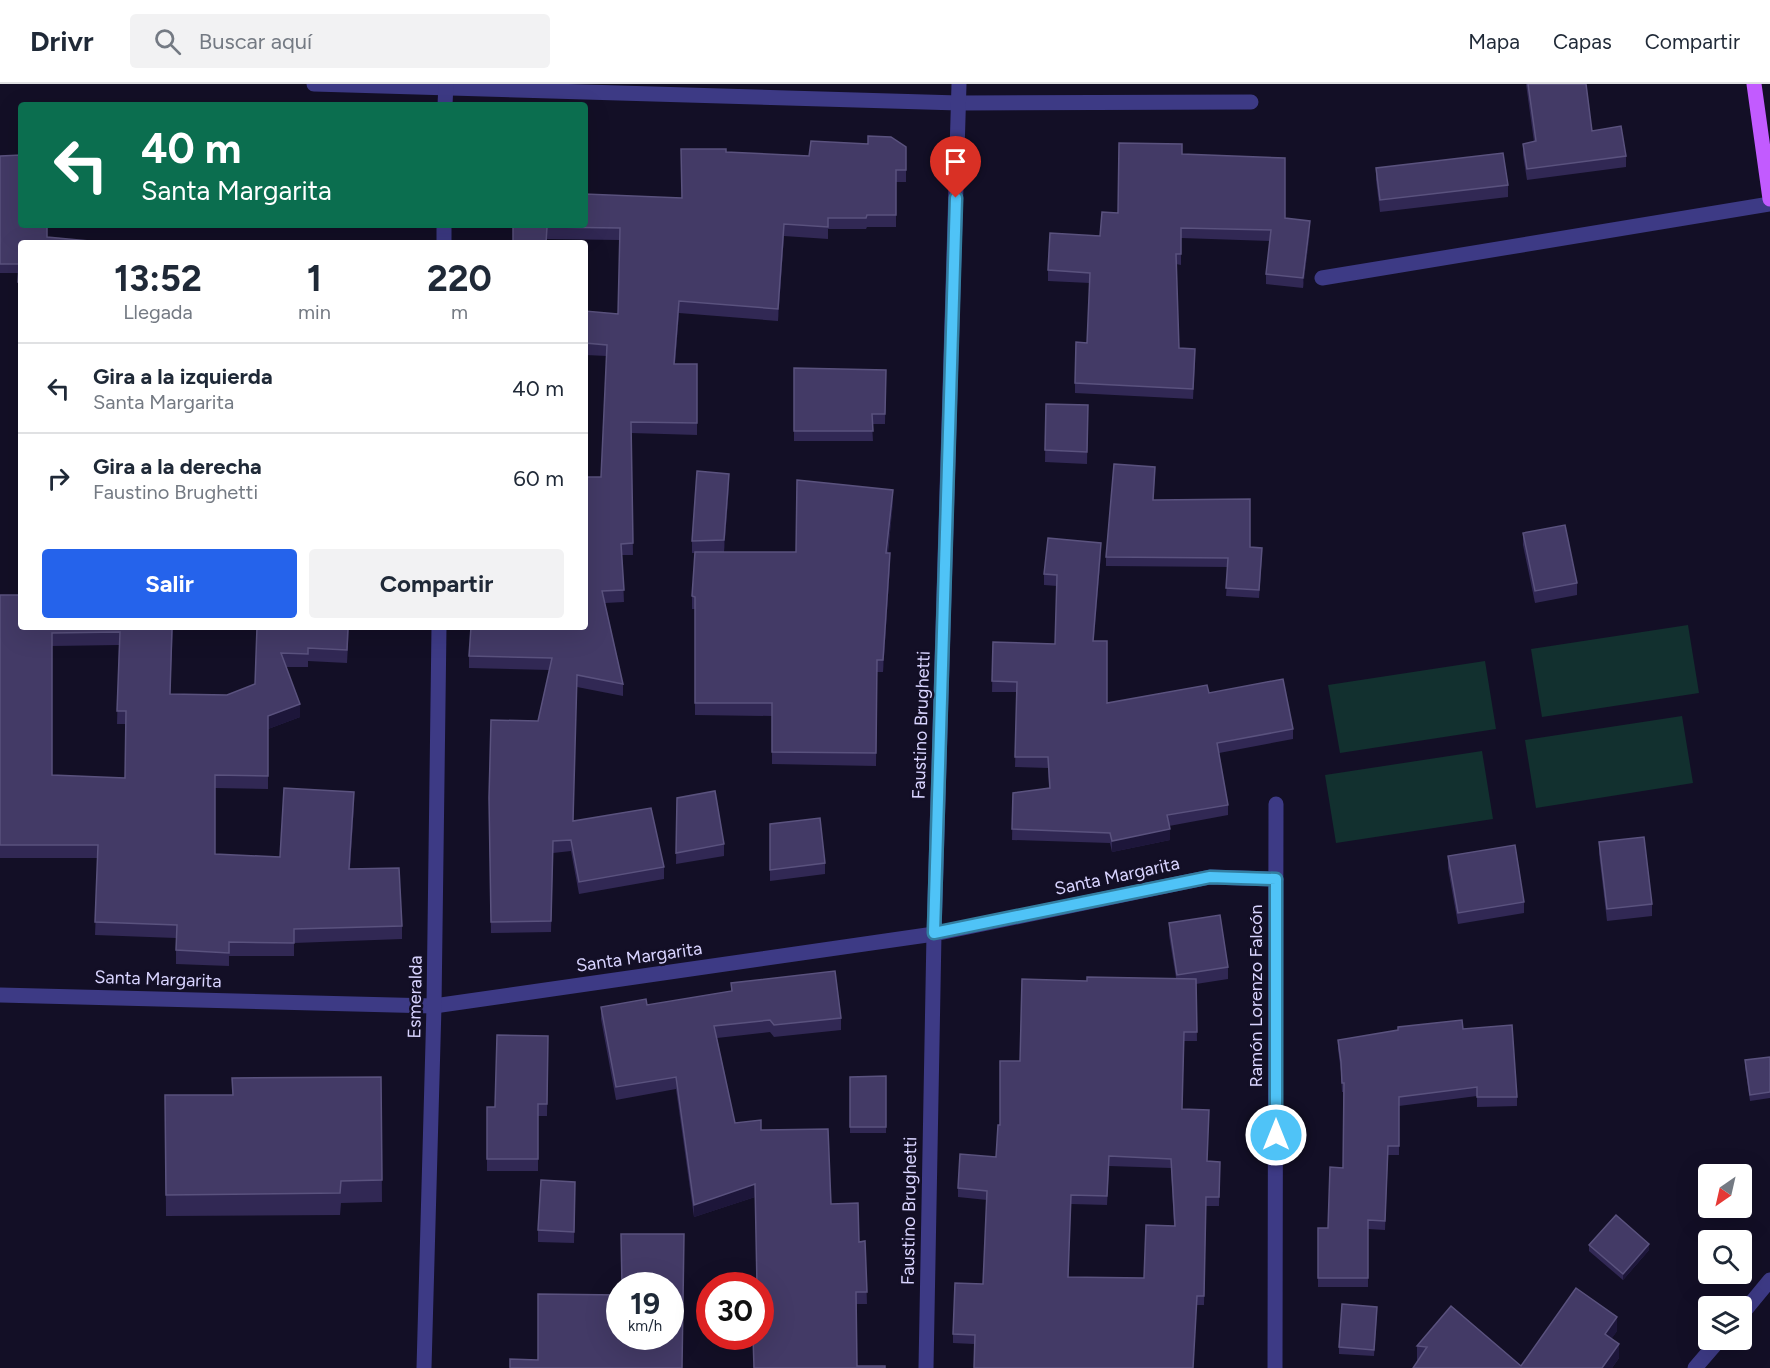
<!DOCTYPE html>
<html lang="es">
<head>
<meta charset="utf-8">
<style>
	:root { --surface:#fff; --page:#f2f2f3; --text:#1f2937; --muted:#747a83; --line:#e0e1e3; --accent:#2563eb }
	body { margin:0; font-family:Figtree,sans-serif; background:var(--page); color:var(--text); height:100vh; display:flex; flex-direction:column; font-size:22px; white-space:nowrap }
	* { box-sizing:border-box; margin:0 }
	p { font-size:20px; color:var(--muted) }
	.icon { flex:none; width:33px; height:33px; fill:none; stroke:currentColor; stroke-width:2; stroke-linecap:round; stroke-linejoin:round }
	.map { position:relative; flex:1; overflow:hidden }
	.panel { position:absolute; left:18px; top:156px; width:570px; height:390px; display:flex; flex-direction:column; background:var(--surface); border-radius:6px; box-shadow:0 6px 24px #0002 }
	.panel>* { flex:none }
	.banner { position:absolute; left:18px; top:18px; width:570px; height:126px; border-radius:6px; box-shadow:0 6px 24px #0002; background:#0b6e4f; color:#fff; overflow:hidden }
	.needle { width:39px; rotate:214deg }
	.tools { position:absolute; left:1698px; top:1080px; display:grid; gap:12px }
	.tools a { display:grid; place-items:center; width:54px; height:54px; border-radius:6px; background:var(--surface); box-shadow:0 6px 24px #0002; font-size:30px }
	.speed { position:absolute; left:606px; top:1188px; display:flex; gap:12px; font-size:30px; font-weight:700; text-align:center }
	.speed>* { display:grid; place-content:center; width:78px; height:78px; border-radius:50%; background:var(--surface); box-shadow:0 6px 24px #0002; line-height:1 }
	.speed small { font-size:15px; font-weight:400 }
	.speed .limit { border:9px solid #d22; background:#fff; color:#111 }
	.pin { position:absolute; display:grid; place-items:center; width:51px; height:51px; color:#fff; margin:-62px -26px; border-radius:50% 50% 50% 0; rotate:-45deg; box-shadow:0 0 6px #0007 }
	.pin .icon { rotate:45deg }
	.me { position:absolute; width:66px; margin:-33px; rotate:0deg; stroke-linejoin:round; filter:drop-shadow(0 0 4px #0008) }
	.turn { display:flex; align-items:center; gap:21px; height:126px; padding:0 24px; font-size:27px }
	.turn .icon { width:78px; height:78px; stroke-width:2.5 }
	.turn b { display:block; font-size:42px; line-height:51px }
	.eta { display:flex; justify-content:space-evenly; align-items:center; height:102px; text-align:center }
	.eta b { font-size:36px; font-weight:700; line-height:42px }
	.primary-button { display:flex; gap:12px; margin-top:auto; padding:12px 24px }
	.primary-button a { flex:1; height:69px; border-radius:6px; background:var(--accent); color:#fff; font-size:24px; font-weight:700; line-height:69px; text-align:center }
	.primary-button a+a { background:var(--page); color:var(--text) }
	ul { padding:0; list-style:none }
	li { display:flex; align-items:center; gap:18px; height:90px; padding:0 24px; border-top:2px solid var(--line) }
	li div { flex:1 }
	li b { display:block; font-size:22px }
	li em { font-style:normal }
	header { display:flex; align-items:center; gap:36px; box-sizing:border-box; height:84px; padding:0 30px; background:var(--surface); border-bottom:2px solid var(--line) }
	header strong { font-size:28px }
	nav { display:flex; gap:33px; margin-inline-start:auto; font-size:21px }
	.search { width:420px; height:54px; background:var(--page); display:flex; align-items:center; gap:15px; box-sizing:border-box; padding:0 21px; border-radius:6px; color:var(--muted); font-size:22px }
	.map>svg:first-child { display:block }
	.grass { fill:#12302f }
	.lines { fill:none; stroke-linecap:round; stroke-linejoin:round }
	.lane { stroke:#3d3a85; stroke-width:15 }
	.street { stroke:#3d3a85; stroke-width:15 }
	.primary { stroke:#c25bff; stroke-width:15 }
	.wall { fill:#312854; fill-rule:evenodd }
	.shaded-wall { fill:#1d163a }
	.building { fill:#433a66; stroke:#5a527e; stroke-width:1.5; fill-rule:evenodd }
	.route-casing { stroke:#337fa1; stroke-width:15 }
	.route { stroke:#4fc3f7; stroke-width:10 }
	.labels { text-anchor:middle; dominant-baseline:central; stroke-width:5; stroke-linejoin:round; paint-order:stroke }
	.street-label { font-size:18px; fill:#d9d4ff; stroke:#130f26 }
</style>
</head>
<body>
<header>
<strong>Drivr</strong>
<div class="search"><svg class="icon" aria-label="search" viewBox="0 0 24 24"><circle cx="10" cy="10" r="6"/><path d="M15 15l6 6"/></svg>Buscar aquí</div>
<nav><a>Mapa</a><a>Capas</a><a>Compartir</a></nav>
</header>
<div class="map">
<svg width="1770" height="1284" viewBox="0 0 1770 1284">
	<rect width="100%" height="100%" fill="#130f26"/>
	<!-- grass -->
	<g class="grass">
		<polygon points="1688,541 1699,609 1542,633 1531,565"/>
		<polygon points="1485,577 1496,645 1340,669 1328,601"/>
		<polygon points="1682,632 1693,699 1536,724 1525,656"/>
		<polygon points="1482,667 1493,735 1336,759 1325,691"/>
	</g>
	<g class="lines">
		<!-- lane -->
		<polyline class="lane" points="1322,194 1770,120"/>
		<!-- street -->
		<g class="street">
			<polyline points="314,0 959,19 1251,18"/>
			<polyline points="445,21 446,0"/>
			<polyline points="444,159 444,141"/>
			<polyline points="0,911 434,922 934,850 1210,793 1276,795"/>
			<polyline points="1742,1230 1770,1196"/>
			<polyline points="424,1284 434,922 439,543"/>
			<polyline points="926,1284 934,850 959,0"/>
			<polyline points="1275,1284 1276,720"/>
			<polyline points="1695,1284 1719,1256"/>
		</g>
		<!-- primary -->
		<polyline class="primary" points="1754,0 1770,115"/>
	</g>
	<!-- wall -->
	<g class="wall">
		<polygon points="1526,0 1586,0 1592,47 1626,72 1626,83 1527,96 1523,71 1523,60 1534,58"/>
		<polygon points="726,68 906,86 906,98 896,98 896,143 867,143 866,145 828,145 828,155 784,152 778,237 679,229 675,280 697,280 697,351 631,349 633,471 622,471 624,518 605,519 623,600 623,612 577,603 574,679 573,737 664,783 664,795 579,810 571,767 553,769 551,848 491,849 489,714 538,637 550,586 469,584 469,572 601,393 607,272 585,271 585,227 618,230 620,156 547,155 546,159 513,159 513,141 682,114"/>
		<polygon points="1182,70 1285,134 1310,147 1303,204 1266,200 1266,190 1270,157 1181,154 1181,181 1176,180 1179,264 1195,275 1193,315 1075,309 1075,299 1087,259 1090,199 1048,197 1048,186 1100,152 1118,129"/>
		<polygon points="0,72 47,153 21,159 21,206 18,206 18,189 0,189"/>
		<polygon points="1376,84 1508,101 1508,113 1380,128 1376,96"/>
		<polygon points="794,284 886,286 885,340 872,340 873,357 794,357"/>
		<polygon points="1046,320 1088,321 1087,380 1045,378"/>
		<polygon points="1155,392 1153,416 1250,463 1262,472 1259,514 1226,512 1228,483 1106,482 1106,473"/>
		<polygon points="729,402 724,468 796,468 893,418 888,469 890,481 883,588 877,588 876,682 772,680 772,632 695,631 695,525 692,525 692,512 695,469 692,469 692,457"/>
		<polygon points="1523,449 1577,499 1577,511 1535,519 1523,461"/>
		<polygon points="1101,470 1093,557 1107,619 1209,609 1293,645 1293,655 1219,669 1228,721 1228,731 1169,742 1170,756 1112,768 1110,759 1012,756 1013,709 1049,704 1048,684 1015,683 1017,608 992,608 993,558 1055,560 1057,502 1044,501 1044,490"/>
		<path d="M0,511l173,32 -3,67 57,1 28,-11 2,-57h92l-2,36 -39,-2v6h-22l14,50 -32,12v60l-53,-1v66l65,3 74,-52 -4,64 52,57v13l-108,4v13h-65v10l-53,-2v-26l-81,-3 3,-77h-98zM119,561l-2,79h9l-1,54 -73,-3v-129z"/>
		<polygon points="677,714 724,760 724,772 676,780"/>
		<polygon points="770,740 825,779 825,790 770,797"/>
		<polygon points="1599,758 1652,820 1652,832 1607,837 1599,770"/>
		<polygon points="1448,772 1524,818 1524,829 1458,840 1448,784"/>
		<path d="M1169,839l59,44v12l-32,5 1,57h-13l-2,68 25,52 13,1 -1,44h-13l-2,99h-7l-223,39 -21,-1v-9l30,-50 4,-84 -29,-3v-9l38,-31 4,-32 20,-64 67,-80 89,-3 -7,-43zM1109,1082l62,2 3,58 -30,52 -76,-1 3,-73 36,1z"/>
		<polygon points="731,899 841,934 841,946 774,953 770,948 717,954 735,1039 761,1046 831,1120 859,1158 865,1157 867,1220 856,1220 753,1284 760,1252 755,1113 694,1133 676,1005 616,1016 601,935 601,923 647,921 731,907"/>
		<polygon points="1463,945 1517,1013 1517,1022 1477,1023 1477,1012 1399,1022 1399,1071 1388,1071 1385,1146 1368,1145 1368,1203 1318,1203 1318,1144 1328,1144 1343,1084 1343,1008 1342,1008 1341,988 1338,965 1338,956"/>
		<polygon points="548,952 547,1032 538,1032 538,1087 487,1087 487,1023 495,1023"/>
		<polygon points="1770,973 1770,1014 1750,1017 1745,983 1745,976"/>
		<polygon points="886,992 886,1049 850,1049 850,993"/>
		<polygon points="381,993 382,1118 341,1119 340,1131 166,1132 165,1011 232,1011"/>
		<polygon points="575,1098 574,1159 538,1158 538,1146"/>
		<polygon points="1589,1161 1649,1166 1623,1196 1589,1167"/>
		<polygon points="1451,1222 1521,1282 1617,1247 1611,1255 1619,1274 1612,1284 1413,1284 1418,1276 1417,1276 1417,1262"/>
		<polygon points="1377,1229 1374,1272 1339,1270 1339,1263"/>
	</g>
	<!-- shaded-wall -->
	<g class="shaded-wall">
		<polygon points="1310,137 1310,147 1303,204 1303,194"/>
		<polygon points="784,140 784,152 778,237 778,225"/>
		<polygon points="679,217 679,229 674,292 674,280"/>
		<polygon points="729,390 729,402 724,468 724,456"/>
		<polygon points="893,406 893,418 886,481 886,469"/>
		<polygon points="1101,459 1101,470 1093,568 1093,557"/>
		<polygon points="890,469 890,481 883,588 883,576"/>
		<polygon points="300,620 300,633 268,645 268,632"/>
		<polygon points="354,708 354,721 349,798 349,785"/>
		<polygon points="1170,745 1170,756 1112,768 1112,757"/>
		<polygon points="755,1100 755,1113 694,1133 694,1121"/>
		<polygon points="1649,1160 1649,1166 1623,1196 1623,1190"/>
		<polygon points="1617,1233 1617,1247 1605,1264 1605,1250"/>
		<polygon points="1619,1260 1619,1274 1612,1284 1602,1284"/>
	</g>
	<!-- building -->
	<g class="building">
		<polygon points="1528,0 1586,0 1592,47 1621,42 1626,72 1527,85 1523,60 1536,57"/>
		<polygon points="868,52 891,53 906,63 906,86 896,86 896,131 867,131 866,134 828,134 828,143 784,140 778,225 679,217 674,280 697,280 697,339 631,338 633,459 621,460 624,506 602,507 623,600 577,591 573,737 651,724 664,783 579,798 571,756 553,757 551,837 491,838 489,714 491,636 538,637 552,574 469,572 471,543 585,543 585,393 601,393 607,261 585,259 585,227 618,230 620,144 547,143 546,159 513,159 513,141 585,141 585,110 682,114 681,65 726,65 726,68 809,72 811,57 868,60"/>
		<polygon points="1119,59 1182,60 1182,70 1285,74 1285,134 1310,137 1303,194 1266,190 1271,146 1181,144 1181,170 1176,170 1179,264 1195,265 1193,305 1075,299 1076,258 1087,259 1090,189 1048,186 1050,149 1100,152 1102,128 1118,129"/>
		<polygon points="1503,69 1508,101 1380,116 1376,84"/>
		<polygon points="21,71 21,141 47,141 47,153 111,159 21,159 21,198 18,198 19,180 0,180 0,72"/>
		<polygon points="472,157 497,159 472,159"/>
		<polygon points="794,284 886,286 885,330 872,330 873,347 794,347"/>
		<polygon points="1046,320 1088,321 1087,368 1045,366"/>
		<polygon points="1114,380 1155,383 1153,416 1250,415 1250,463 1262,464 1259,506 1226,504 1228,474 1106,473"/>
		<polygon points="697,387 729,390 724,456 692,457"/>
		<polygon points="797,396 893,406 886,469 890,469 883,576 877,576 876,669 772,668 772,619 695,619 695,513 692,512 695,468 796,468"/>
		<polygon points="1565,441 1577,499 1535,507 1523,449"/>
		<polygon points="1048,454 1101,459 1093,557 1107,557 1107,619 1207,601 1209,609 1283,595 1293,645 1217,659 1228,721 1167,731 1170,745 1112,757 1110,749 1012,745 1013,709 1050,704 1048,673 1015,673 1017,598 992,597 993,558 1055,560 1057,491 1044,490"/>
		<path d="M0,511h21v32h151l-2,67 57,1 28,-11 2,-57h91l-1,23 -39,-2v6l-27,-1 19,51 -32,12v60l-53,-1v79l65,3 4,-69 70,4 -5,77 50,-1 3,58 -108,3v14l-65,-1v11l-53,-3 1,-25 -82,-3 3,-77h-98zM120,548l-3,79h9l-1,67 -73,-3v-142z"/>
		<polygon points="715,707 724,760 676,769 677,714"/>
		<polygon points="820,734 825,779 770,786 770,740"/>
		<polygon points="1644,753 1652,820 1607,825 1599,758"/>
		<polygon points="1515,761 1524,818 1458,829 1448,772"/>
		<polygon points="1220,831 1228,883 1177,891 1169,839"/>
		<polygon points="835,887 841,934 774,941 770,936 714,942 735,1039 761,1036 761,1046 828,1045 831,1120 858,1119 859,1158 865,1157 867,1208 856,1208 857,1282 885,1282 885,1284 754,1284 753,1252 760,1252 760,1202 757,1202 755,1100 694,1121 676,993 616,1003 601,923 646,915 647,921 732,907 731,899"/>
		<path d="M1087,893l109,2 1,53h-13l-2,77 27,1 -2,51 13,1 -1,35h-13l-2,99h-7l-4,72h-219l1,-33 -22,-1 2,-51 28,1 4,-93 -29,-3 2,-34 36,3 2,-32h2v-64h20l2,-82 65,2zM1109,1072l62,3 4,67 -29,-1 -2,53 -76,-1 3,-82 36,1z"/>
		<polygon points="1462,936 1463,945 1512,941 1517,1013 1477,1013 1477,1003 1399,1013 1399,1062 1388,1062 1385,1137 1368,1136 1368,1194 1318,1194 1318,1144 1328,1144 1330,1083 1343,1084 1344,999 1342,999 1341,978 1338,956 1398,946 1398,943"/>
		<polygon points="497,951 548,952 547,1020 538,1020 538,1075 487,1075 487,1023 495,1023"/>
		<polygon points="1770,973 1770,1008 1750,1011 1745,976"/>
		<polygon points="886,992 886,1043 850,1043 850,993"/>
		<polygon points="381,993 382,1096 341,1097 340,1109 166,1111 165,1011 233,1011 232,994"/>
		<polygon points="541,1096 575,1098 574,1148 538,1146"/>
		<polygon points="1616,1131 1649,1160 1623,1190 1589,1161"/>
		<polygon points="621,1150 684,1150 682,1284 510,1284 510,1275 538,1276 538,1210 620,1211 620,1252 670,1252 670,1202 622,1202"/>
		<polygon points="1576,1204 1617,1233 1605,1250 1619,1260 1602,1284 1413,1284 1427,1263 1417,1262 1451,1222 1521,1282"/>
		<polygon points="1342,1220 1377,1223 1374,1266 1339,1263"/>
	</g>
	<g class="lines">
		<!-- route casing -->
		<g class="route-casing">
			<polyline id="route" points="956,114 934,849 1210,793 1276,795 1276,1051"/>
		</g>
		<!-- route -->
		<use href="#route" class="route"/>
	</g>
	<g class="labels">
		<!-- street labels -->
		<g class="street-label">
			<text transform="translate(921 641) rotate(-88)">Faustino Brughetti</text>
			<text transform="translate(1117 792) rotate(-12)">Santa Margarita</text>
			<text transform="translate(639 873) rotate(-8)">Santa Margarita</text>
			<text transform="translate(158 895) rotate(2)">Santa Margarita</text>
			<text transform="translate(1256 912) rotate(-90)">Ramón Lorenzo Falcón</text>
			<text transform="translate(415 913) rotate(-89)">Esmeralda</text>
			<text transform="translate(909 1127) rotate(-89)">Faustino Brughetti</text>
		</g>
	</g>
</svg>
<div class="tools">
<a><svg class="needle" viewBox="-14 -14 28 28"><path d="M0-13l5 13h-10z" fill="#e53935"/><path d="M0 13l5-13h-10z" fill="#747a83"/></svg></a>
<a><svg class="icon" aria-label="search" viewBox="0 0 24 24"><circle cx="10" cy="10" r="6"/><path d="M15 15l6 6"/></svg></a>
<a><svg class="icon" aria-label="layers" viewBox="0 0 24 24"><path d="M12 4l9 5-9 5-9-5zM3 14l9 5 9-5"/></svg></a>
</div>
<div class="speed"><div>19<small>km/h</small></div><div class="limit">30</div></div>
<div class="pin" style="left:956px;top:114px;background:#d93025"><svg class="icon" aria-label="arrive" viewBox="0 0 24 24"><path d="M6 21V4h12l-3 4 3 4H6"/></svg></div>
<svg class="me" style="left:1276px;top:1051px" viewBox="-20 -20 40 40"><circle r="17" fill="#4fc3f7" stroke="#fff" stroke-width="3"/><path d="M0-11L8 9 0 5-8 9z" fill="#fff"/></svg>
<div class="banner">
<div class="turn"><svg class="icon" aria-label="left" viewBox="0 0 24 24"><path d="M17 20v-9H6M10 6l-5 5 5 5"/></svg><div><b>40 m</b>Santa Margarita</div></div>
</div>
<section class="panel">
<div class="eta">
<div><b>13:52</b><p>Llegada</p></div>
<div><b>1</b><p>min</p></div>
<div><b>220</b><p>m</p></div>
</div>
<ul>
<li><svg class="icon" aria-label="left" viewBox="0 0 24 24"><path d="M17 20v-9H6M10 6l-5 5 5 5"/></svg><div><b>Gira a la izquierda</b><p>Santa Margarita</p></div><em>40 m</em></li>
<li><svg class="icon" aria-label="right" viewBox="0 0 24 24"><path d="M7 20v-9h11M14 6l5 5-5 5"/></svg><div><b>Gira a la derecha</b><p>Faustino Brughetti</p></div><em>60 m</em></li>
</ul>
<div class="primary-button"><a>Salir</a><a>Compartir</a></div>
</section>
</div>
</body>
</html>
